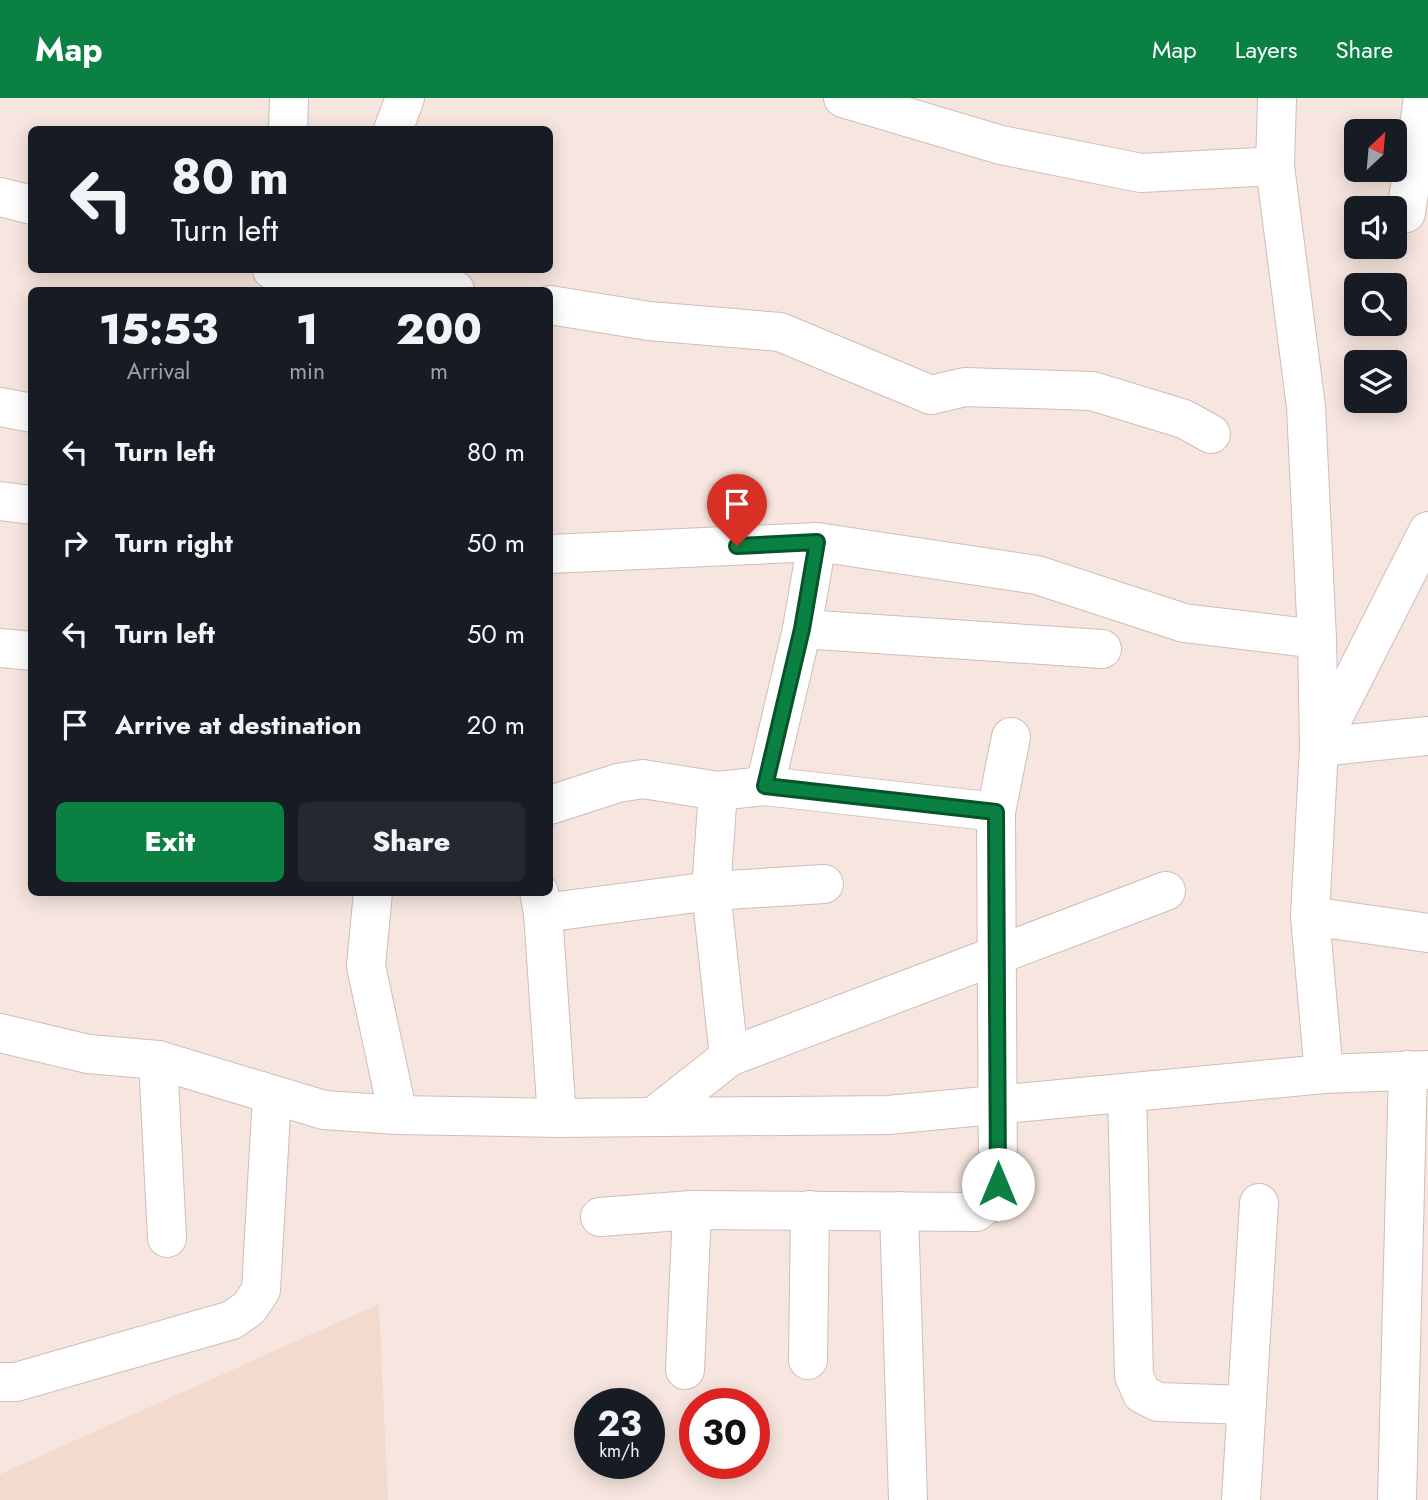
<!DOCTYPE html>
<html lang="en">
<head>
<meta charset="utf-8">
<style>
	:root { --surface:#171b24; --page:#242831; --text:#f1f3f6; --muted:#9ea1a6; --accent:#0b8043 }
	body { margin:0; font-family:Jost,sans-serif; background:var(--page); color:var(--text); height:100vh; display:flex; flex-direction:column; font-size:26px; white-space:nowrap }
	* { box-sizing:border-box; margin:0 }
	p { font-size:23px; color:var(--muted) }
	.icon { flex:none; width:38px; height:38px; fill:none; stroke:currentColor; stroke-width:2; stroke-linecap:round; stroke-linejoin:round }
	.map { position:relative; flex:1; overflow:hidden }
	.sheet { position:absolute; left:28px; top:189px; width:525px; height:609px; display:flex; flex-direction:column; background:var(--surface); border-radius:10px; box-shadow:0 4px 18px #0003 }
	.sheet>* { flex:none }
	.banner { position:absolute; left:28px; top:28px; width:525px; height:147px; border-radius:10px; box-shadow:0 4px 18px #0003; background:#171b24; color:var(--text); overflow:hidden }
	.needle { width:46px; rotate:26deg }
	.buttons { position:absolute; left:1344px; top:21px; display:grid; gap:14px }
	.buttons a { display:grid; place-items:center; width:63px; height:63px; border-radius:10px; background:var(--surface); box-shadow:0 4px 18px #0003; font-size:35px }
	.speed { position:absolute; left:574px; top:1290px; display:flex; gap:14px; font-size:35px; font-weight:700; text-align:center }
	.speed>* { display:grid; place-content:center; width:91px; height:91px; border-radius:50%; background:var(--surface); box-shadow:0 4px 18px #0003; line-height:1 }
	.speed small { font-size:18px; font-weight:400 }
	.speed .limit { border:10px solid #d22; background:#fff; color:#111 }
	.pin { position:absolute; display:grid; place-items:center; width:60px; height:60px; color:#fff; margin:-72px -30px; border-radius:50% 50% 50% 0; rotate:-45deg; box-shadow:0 0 7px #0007 }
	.pin .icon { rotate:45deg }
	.me { position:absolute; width:77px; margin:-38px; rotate:0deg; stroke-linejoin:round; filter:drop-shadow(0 0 5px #0008) }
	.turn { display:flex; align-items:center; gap:24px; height:147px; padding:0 28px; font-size:32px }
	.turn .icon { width:91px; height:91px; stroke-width:2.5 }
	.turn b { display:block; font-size:49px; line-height:60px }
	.eta { display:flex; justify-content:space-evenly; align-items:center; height:119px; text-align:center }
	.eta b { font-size:42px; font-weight:800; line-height:49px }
	.cta { display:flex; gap:14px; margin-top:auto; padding:14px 28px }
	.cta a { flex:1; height:80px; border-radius:10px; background:var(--accent); color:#fff; font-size:28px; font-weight:800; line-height:80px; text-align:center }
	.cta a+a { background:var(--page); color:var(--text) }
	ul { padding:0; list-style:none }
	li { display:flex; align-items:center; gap:21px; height:91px; padding:0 28px }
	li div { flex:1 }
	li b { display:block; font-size:26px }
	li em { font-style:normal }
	header { display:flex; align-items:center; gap:42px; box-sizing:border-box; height:98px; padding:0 35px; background:var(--accent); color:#fff }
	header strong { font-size:33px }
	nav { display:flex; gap:38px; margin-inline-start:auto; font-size:24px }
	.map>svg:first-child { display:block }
	.built { fill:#f3dacf }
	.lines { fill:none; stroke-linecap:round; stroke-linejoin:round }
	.minor-casing { stroke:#cebeb6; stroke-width:40 }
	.minor { stroke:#fff; stroke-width:38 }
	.route-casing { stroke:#07532c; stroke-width:18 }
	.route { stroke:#0b8043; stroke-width:12 }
</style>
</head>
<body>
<header>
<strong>Map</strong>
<nav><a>Map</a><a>Layers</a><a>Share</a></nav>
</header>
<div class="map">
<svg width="1428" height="1402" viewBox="0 0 1428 1402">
	<rect width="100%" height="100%" fill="#f7e6df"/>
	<!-- built -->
	<polygon class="built" points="379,1206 388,1402 0,1402 0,1376"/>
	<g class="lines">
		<!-- minor casing -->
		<g class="minor-casing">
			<g id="minor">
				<polyline points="843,0 1001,47 1141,75 1275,68"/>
				<polyline points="1277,0 1275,68 1306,309 1317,541 1319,649 1310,818 1324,976"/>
				<polyline points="288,32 289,0"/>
				<polyline points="393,32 405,0"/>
				<polyline points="0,99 32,107"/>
				<polyline points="1406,115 1423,0"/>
				<polyline points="272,172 336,189"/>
				<polyline points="341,175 455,192"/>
				<polyline points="550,207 649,223 780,234 931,297 965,289 1092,293 1184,321 1211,336"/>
				<polyline points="0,309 32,315"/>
				<polyline points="0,403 32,407"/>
				<polyline points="550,456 817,444 1037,477 1184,525 1317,541"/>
				<polyline points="802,531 1102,551"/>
				<polyline points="0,550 32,553"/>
				<polyline points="1321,644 1428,433"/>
				<polyline points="1319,649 1428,638"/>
				<polyline points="765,688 802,531 817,444"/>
				<polyline points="718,693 711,793 729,959"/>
				<polyline points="550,707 618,685 643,681 718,693 765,688 996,714"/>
				<polyline points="373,794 366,868 398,1017"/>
				<polyline points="539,794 543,815 557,1020"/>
				<polyline points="543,815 711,793 824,786"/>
				<polyline points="1310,818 1428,835"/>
				<polyline points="0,935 88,956 158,962 324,1012 398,1017 557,1020 888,1017 1324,976 1428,972"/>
				<polyline points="158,962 167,1140"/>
				<polyline points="1127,995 1134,1278 1142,1296 1158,1304 1247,1307"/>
				<polyline points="653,1019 729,959 1166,793"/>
				<polyline points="899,1113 908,1402"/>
				<polyline points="600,1119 692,1112 976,1114 990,1104 998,1086 996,714 1011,639"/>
				<polyline points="808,1262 810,1112"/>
				<polyline points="685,1272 692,1112"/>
				<polyline points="0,1284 16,1284 232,1222 249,1210 261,1192 272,997"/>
				<polyline points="1241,1402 1259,1105"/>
				<polyline points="1397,1402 1408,972"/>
			</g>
		</g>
		<!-- minor -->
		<use href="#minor" class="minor"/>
	</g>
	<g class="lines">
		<!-- route casing -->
		<g class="route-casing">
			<polyline id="route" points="737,448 817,444 802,531 765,688 996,714 998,1086"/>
		</g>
		<!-- route -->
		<use href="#route" class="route"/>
	</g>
</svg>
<div class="buttons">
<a><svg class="needle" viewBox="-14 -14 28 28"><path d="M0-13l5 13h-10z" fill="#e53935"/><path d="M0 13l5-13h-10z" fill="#9ea1a6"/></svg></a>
<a><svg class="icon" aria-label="sound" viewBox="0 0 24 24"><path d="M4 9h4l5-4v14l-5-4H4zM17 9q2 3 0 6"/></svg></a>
<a><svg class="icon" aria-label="search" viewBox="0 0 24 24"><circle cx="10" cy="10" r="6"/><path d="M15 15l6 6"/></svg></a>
<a><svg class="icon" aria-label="layers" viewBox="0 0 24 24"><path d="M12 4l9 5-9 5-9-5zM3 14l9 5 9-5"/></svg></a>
</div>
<div class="speed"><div>23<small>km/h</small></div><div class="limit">30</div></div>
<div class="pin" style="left:737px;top:448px;background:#d93025"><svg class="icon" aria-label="arrive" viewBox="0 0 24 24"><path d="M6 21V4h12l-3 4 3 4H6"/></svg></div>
<svg class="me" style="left:998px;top:1086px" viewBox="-20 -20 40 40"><circle r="19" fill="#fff"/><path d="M0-13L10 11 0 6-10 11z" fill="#0b8043"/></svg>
<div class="banner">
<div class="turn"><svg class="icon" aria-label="left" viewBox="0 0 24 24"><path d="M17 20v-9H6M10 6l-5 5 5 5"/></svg><div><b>80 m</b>Turn left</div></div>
</div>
<section class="sheet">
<div class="eta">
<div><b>15:53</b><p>Arrival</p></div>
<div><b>1</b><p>min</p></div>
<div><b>200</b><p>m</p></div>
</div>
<ul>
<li><svg class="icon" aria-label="left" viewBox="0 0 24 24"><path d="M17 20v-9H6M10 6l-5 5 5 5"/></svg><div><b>Turn left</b></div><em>80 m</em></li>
<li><svg class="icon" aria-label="right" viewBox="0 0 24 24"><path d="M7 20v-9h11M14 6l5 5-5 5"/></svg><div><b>Turn right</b></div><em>50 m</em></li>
<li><svg class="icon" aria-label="left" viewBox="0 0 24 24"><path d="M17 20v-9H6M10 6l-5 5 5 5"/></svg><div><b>Turn left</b></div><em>50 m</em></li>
<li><svg class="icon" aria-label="arrive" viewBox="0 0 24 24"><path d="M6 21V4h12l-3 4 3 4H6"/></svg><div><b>Arrive at destination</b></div><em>20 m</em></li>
</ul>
<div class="cta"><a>Exit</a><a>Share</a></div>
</section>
</div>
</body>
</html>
